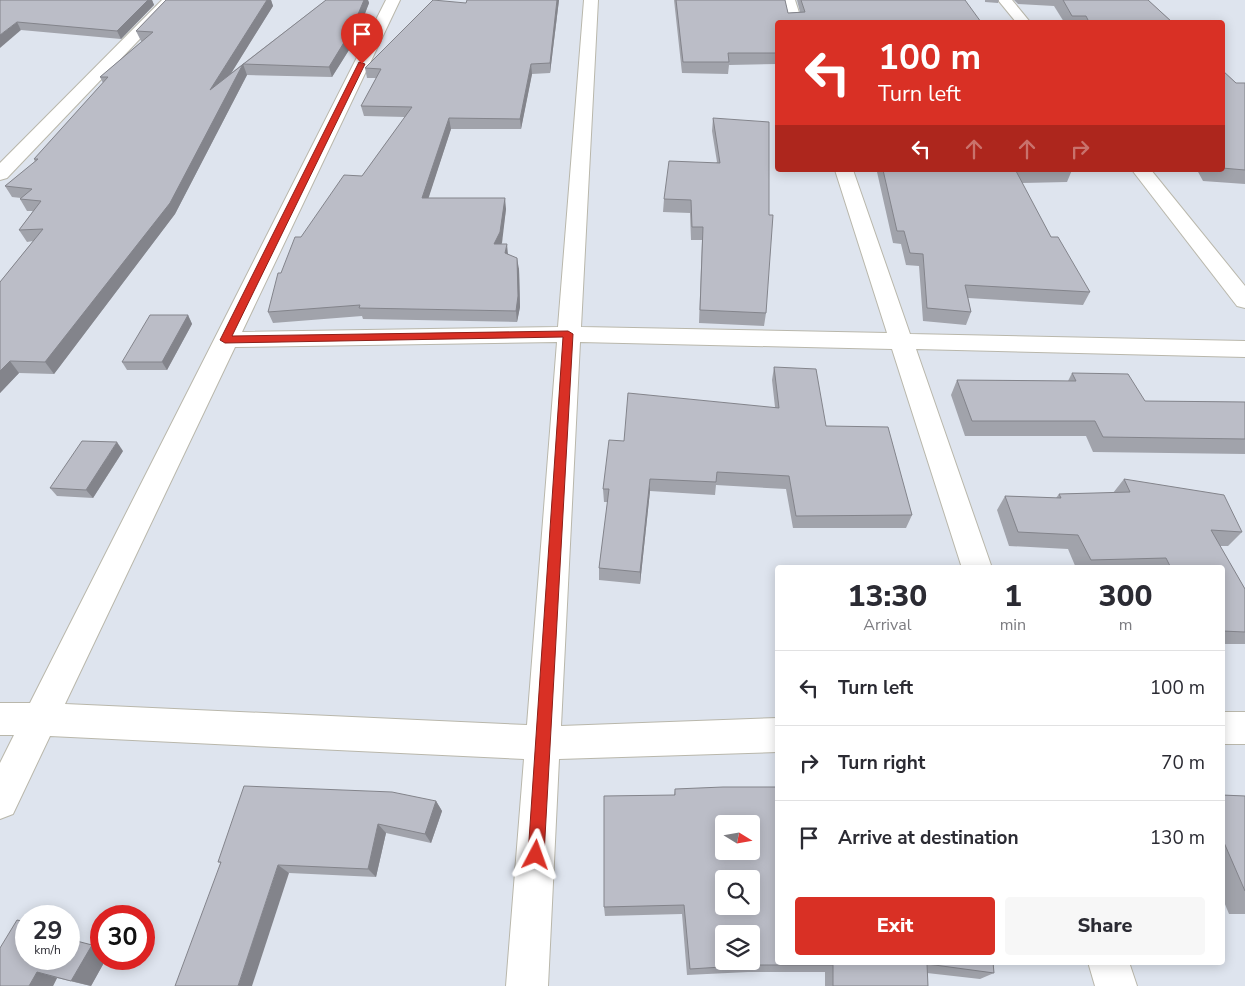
<!DOCTYPE html>
<html lang="en">
<head>
<meta charset="utf-8">
<style>
	:root { --surface:#fff; --page:#f7f7f7; --text:#2b2b33; --muted:#7c7c81; --line:#e1e1e2; --accent:#d93025 }
	body { margin:0; font-family:"Nunito Sans",sans-serif; background:var(--page); color:var(--text); height:100vh; display:flex; flex-direction:column; font-size:19px; white-space:nowrap }
	* { box-sizing:border-box; margin:0 }
	p { font-size:16px; color:var(--muted) }
	.icon { flex:none; width:28px; height:28px; fill:none; stroke:currentColor; stroke-width:2; stroke-linecap:round; stroke-linejoin:round }
	.map { position:relative; flex:1; overflow:hidden }
	.details { position:absolute; left:775px; top:565px; width:450px; height:400px; display:flex; flex-direction:column; background:var(--surface); border-radius:5px; box-shadow:0 2px 12px #0003 }
	.details>* { flex:none }
	.guide { position:absolute; left:775px; top:20px; width:450px; height:152px; border-radius:5px; box-shadow:0 2px 12px #0003; background:#d93025; color:#fff; overflow:hidden }
	.needle { width:32px; rotate:101deg }
	.buttons { position:absolute; left:715px; top:815px; display:grid; gap:10px }
	.buttons a { display:grid; place-items:center; width:45px; height:45px; border-radius:5px; background:var(--surface); box-shadow:0 2px 12px #0003; font-size:25px }
	.speed { position:absolute; left:15px; top:905px; display:flex; gap:10px; font-size:25px; font-weight:700; text-align:center }
	.speed>* { display:grid; place-content:center; width:65px; height:65px; border-radius:50%; background:var(--surface); box-shadow:0 2px 12px #0003; line-height:1 }
	.speed small { font-size:12px; font-weight:400 }
	.speed .limit { border:8px solid #d22; background:#fff; color:#111 }
	.pin { position:absolute; display:grid; place-items:center; width:42px; height:42px; color:#fff; margin:-51px -21px; border-radius:50% 50% 50% 0; rotate:-45deg; box-shadow:0 0 5px #0007 }
	.pin .icon { rotate:45deg }
	.me { position:absolute; width:55px; margin:-28px; rotate:4deg; stroke-linejoin:round; filter:drop-shadow(0 0 4px #0008) }
	.turn { display:flex; align-items:center; gap:18px; height:105px; padding:0 20px; font-size:22px }
	.turn .icon { width:65px; height:65px; stroke-width:2.5 }
	.turn b { display:block; font-size:35px; line-height:42px }
	.lanes { display:flex; align-items:center; height:48px; padding:0 20px; background:#0003; justify-content:center; gap:25px; direction:ltr }
	.lanes .off { opacity:.35 }
	.eta { display:flex; justify-content:space-evenly; align-items:center; height:85px; text-align:center }
	.eta b { font-size:30px; font-weight:800; line-height:35px }
	.cta { display:flex; gap:10px; margin-top:auto; padding:10px 20px }
	.cta a { flex:1; height:58px; border-radius:5px; background:var(--accent); color:#fff; font-size:20px; font-weight:800; line-height:58px; text-align:center }
	.cta a+a { background:var(--page); color:var(--text) }
	ul { padding:0; list-style:none }
	li { display:flex; align-items:center; gap:15px; height:75px; padding:0 20px; border-top:1px solid var(--line) }
	li div { flex:1 }
	li b { display:block; font-size:19px }
	li em { font-style:normal }
	.map>svg:first-child { display:block }
	.lines { fill:none; stroke-linecap:round; stroke-linejoin:round }
	.minor-casing { stroke:#b9b7ab; stroke-width:2 }
	.minor { fill:#fff; fill-rule:evenodd }
	.wall { fill:#a1a3ab }
	.shaded-wall { fill:#83848b }
	.building { fill:#bbbdc7; stroke:#83848b; fill-rule:evenodd }
	.route { fill:#d93025; stroke:#8d1f18 }
</style>
</head>
<body>
<div class="map">
<svg width="1245" height="986" viewBox="0 0 1245 986">
	<rect width="100%" height="100%" fill="#dee4ee"/>
	<g class="lines">
		<!-- minor casing -->
		<g class="minor-casing">
			<g id="minor">
				<polygon points="162,0 177,0 7,178 0,180 0,163"/>
				<path d="M386,0h14l-158,332 316,-5 26,-327h14l-17,327 306,6 -52,-163h18l57,164 335,7v16l-329,-8 76,219h-30l-70,-219 -312,-7 -19,384 217,-8v34l-219,7 -11,227h-42l18,-227 -474,-23 -37,78 -13,5v-56l14,-28h-14v-32h30zM557,342l-30,383 -462,-21 170,-357z"/>
				<polygon points="781,0 795,0 802,22 788,22"/>
				<polygon points="998,0 1012,0 1030,22 1016,22"/>
				<polygon points="1132,170 1151,170 1245,286 1245,308 1237,306"/>
				<rect x="1222" y="712" width="23" height="32"/>
				<polygon points="1088,962 1129,962 1137,986 1095,986"/>
			</g>
		</g>
		<!-- minor -->
		<use href="#minor" class="minor"/>
	</g>
	<!-- wall -->
	<g class="wall">
		<polygon points="0,0 152,0 154,5 121,39 21,30"/>
		<polygon points="166,0 271,0 273,6 231,73 326,0 368,0 369,3 354,42 332,77 247,75 175,214 54,374 19,373 0,393 0,282 33,241 27,242 19,230 33,211 27,211 20,199 21,198 12,197 5,186 35,162 34,159 103,83 100,77 142,41 141,41 136,31"/>
		<polygon points="467,0 559,0 550,73 532,74 521,129 451,129 428,198 506,209 501,244 519,269 520,307 517,322 363,319 362,316 273,323 268,312 281,273 301,237 362,176 405,117 364,116 361,106 376,78 367,78 365,68 466,3"/>
		<polygon points="674,0 785,0 788,13 800,12 797,0 965,0 778,22 778,64 729,65 728,74 682,73"/>
		<polygon points="985,0 999,0 998,3 985,2"/>
		<polygon points="1014,0 1148,0 1172,22 1064,22 1054,6 1018,4"/>
		<polygon points="1222,70 1236,83 1245,83 1245,184 1203,181 1197,170 1222,170"/>
		<polygon points="713,118 766,313 764,326 699,323 702,240 691,240 690,213 663,212 664,199 717,162 712,131"/>
		<polygon points="874,170 1072,170 1067,182 1022,183 1051,237 1090,292 1083,305 968,298 971,312 966,325 923,321 919,266 906,265 901,244 893,243 877,172 874,172"/>
		<polygon points="188,315 192,324 167,370 127,370 122,362"/>
		<polygon points="774,367 826,426 912,515 906,528 793,528 786,489 716,485 715,495 650,491 640,584 599,580 599,568 608,502 604,502 603,489 624,441 775,407 772,380"/>
		<polygon points="1072,373 1145,401 1245,402 1245,454 1093,452 1086,436 965,436 951,395 957,380 1068,381"/>
		<polygon points="123,451 93,498 57,496 50,488"/>
		<polygon points="1124,479 1242,532 1228,546 1220,546 1245,589 1245,644 1222,644 1222,568 1076,568 1068,549 1009,546 997,510 1005,496 1056,498 1059,494 1113,493"/>
		<polygon points="675,789 993,962 994,973 980,979 927,973 928,986 825,986 825,972 748,972 687,975 682,914 605,916 604,907 674,795"/>
		<polygon points="1222,795 1245,796 1245,914 1229,914 1222,897"/>
		<polygon points="436,801 442,811 431,843 386,833 376,877 289,873 221,863 218,862"/>
		<polygon points="69,933 80,937 78,942 101,948 101,959 106,959 91,986 57,978 53,986 0,986"/>
	</g>
	<!-- shaded-wall -->
	<g class="shaded-wall">
		<polygon points="148,0 152,0 154,5 121,39 117,31"/>
		<polygon points="267,0 271,0 273,6 214,101 210,90"/>
		<polygon points="364,0 368,0 369,3 354,42 332,77 329,67"/>
		<polygon points="557,0 559,0 550,73 550,63"/>
		<polygon points="17,22 21,30 0,48 0,35"/>
		<polygon points="243,64 247,75 175,214 54,374 45,362"/>
		<polygon points="531,64 532,74 521,129 520,119"/>
		<polygon points="449,118 451,129 425,209 422,198"/>
		<polygon points="505,198 506,209 502,243 495,255 494,244"/>
		<polygon points="507,244 508,255 505,253"/>
		<polygon points="517,258 519,269 520,307 517,322 516,311"/>
		<polygon points="188,315 192,324 167,370 162,362"/>
		<polygon points="10,361 19,373 0,393 0,371"/>
		<polygon points="117,442 123,451 93,498 86,490"/>
		<polygon points="650,479 650,491 640,584 640,572"/>
		<polygon points="436,801 442,811 431,843 425,834"/>
		<polygon points="378,824 386,833 376,877 368,869"/>
		<polygon points="278,865 289,873 252,986 238,986"/>
		<polygon points="69,933 80,937 77,943 69,941"/>
		<polygon points="92,945 101,948 101,959 106,959 91,986 71,981"/>
		<polygon points="37,972 57,978 53,986 29,986"/>
	</g>
	<!-- building -->
	<g class="building">
		<polygon points="0,0 148,0 117,31 17,22 0,35"/>
		<polygon points="166,0 267,0 210,90 326,0 364,0 351,31 329,67 243,64 170,203 45,362 10,361 0,371 0,282 43,229 19,230 41,201 20,199 32,189 5,186 38,159 34,159 108,77 100,77 153,32 136,31"/>
		<polygon points="433,0 466,3 467,0 557,0 550,63 531,64 520,119 449,118 422,198 505,198 500,232 494,244 507,244 505,253 517,258 518,296 516,311 359,308 360,305 268,312 278,273 281,273 295,237 301,237 344,175 362,176 412,107 361,106 381,69 365,68"/>
		<polygon points="676,0 785,0 788,13 805,12 801,0 965,0 981,22 778,22 778,53 728,53 729,62 683,62"/>
		<polygon points="1063,0 1148,0 1172,22 1089,22 1086,16 1072,16"/>
		<polygon points="1222,70 1236,83 1245,83 1245,170 1222,168"/>
		<polygon points="713,118 769,122 769,215 773,215 766,313 700,310 703,227 692,227 691,200 664,199 669,161 720,163"/>
		<polygon points="883,170 1072,170 1016,171 1051,237 1058,237 1090,292 965,285 971,312 927,308 923,254 910,253 904,231 897,231"/>
		<polygon points="150,315 188,315 162,362 122,362"/>
		<polygon points="774,367 816,369 826,426 888,427 912,515 796,516 789,476 717,472 716,482 650,479 640,572 599,568 609,489 603,489 609,440 624,441 628,393 779,408"/>
		<polygon points="1072,373 1128,374 1145,401 1245,402 1245,439 1103,437 1095,421 972,421 957,380 1076,381"/>
		<polygon points="82,441 117,442 86,490 50,488"/>
		<polygon points="1124,479 1224,495 1242,532 1211,530 1245,589 1245,632 1222,631 1222,568 1171,568 1166,558 1091,560 1078,535 1018,532 1005,496 1061,498 1059,494 1130,492"/>
		<polygon points="244,786 392,792 436,801 425,834 378,824 368,869 278,865 238,986 175,986 221,862 218,862"/>
		<path d="M723,787h55v175h215l1,11 -67,-9 1,22h-95v-21h-80l-63,4 -6,-64 -80,2v-111l71,-1v-6zM724,824h27v27h-27zM724,879h27v27h-27zM724,934h27v27h-27z"/>
		<polygon points="1222,795 1245,796 1245,891 1222,838"/>
		<polygon points="17,920 26,922 26,959 69,959 69,939 92,945 71,981 37,972 29,986 0,986 0,948"/>
	</g>
	<!-- route -->
	<polygon class="route" points="359,62 365,64 232,336 568,331 573,334 544,855 541,861 536,863 530,861 528,855 563,337 225,343 220,340"/>
</svg>
<div class="buttons">
<a><svg class="needle" viewBox="-14 -14 28 28"><path d="M0-13l5 13h-10z" fill="#e53935"/><path d="M0 13l5-13h-10z" fill="#7c7c81"/></svg></a>
<a><svg class="icon" aria-label="search" viewBox="0 0 24 24"><circle cx="10" cy="10" r="6"/><path d="M15 15l6 6"/></svg></a>
<a><svg class="icon" aria-label="layers" viewBox="0 0 24 24"><path d="M12 4l9 5-9 5-9-5zM3 14l9 5 9-5"/></svg></a>
</div>
<div class="speed"><div>29<small>km/h</small></div><div class="limit">30</div></div>
<div class="pin" style="left:362px;top:64px;background:#d93025"><svg class="icon" aria-label="arrive" viewBox="0 0 24 24"><path d="M6 21V4h12l-3 4 3 4H6"/></svg></div>
<svg class="me" style="left:536px;top:855px" viewBox="-20 -20 40 40"><path d="M0-17L14 15 0 8-14 15z" fill="#d93025" stroke="#fff" stroke-width="4"/></svg>
<div class="guide">
<div class="turn"><svg class="icon" aria-label="left" viewBox="0 0 24 24"><path d="M17 20v-9H6M10 6l-5 5 5 5"/></svg><div><b>100 m</b>Turn left</div></div>
<div class="lanes"><svg class="icon" aria-label="left" viewBox="0 0 24 24"><path d="M17 20v-9H6M10 6l-5 5 5 5"/></svg><svg class="icon off" aria-label="ahead" viewBox="0 0 24 24"><path d="M12 20V5M6 11l6-6 6 6"/></svg><svg class="icon off" aria-label="ahead" viewBox="0 0 24 24"><path d="M12 20V5M6 11l6-6 6 6"/></svg><svg class="icon off" aria-label="right" viewBox="0 0 24 24"><path d="M7 20v-9h11M14 6l5 5-5 5"/></svg></div>
</div>
<section class="details">
<div class="eta">
<div><b>13:30</b><p>Arrival</p></div>
<div><b>1</b><p>min</p></div>
<div><b>300</b><p>m</p></div>
</div>
<ul>
<li><svg class="icon" aria-label="left" viewBox="0 0 24 24"><path d="M17 20v-9H6M10 6l-5 5 5 5"/></svg><div><b>Turn left</b></div><em>100 m</em></li>
<li><svg class="icon" aria-label="right" viewBox="0 0 24 24"><path d="M7 20v-9h11M14 6l5 5-5 5"/></svg><div><b>Turn right</b></div><em>70 m</em></li>
<li><svg class="icon" aria-label="arrive" viewBox="0 0 24 24"><path d="M6 21V4h12l-3 4 3 4H6"/></svg><div><b>Arrive at destination</b></div><em>130 m</em></li>
</ul>
<div class="cta"><a>Exit</a><a>Share</a></div>
</section>
</div>
</body>
</html>
